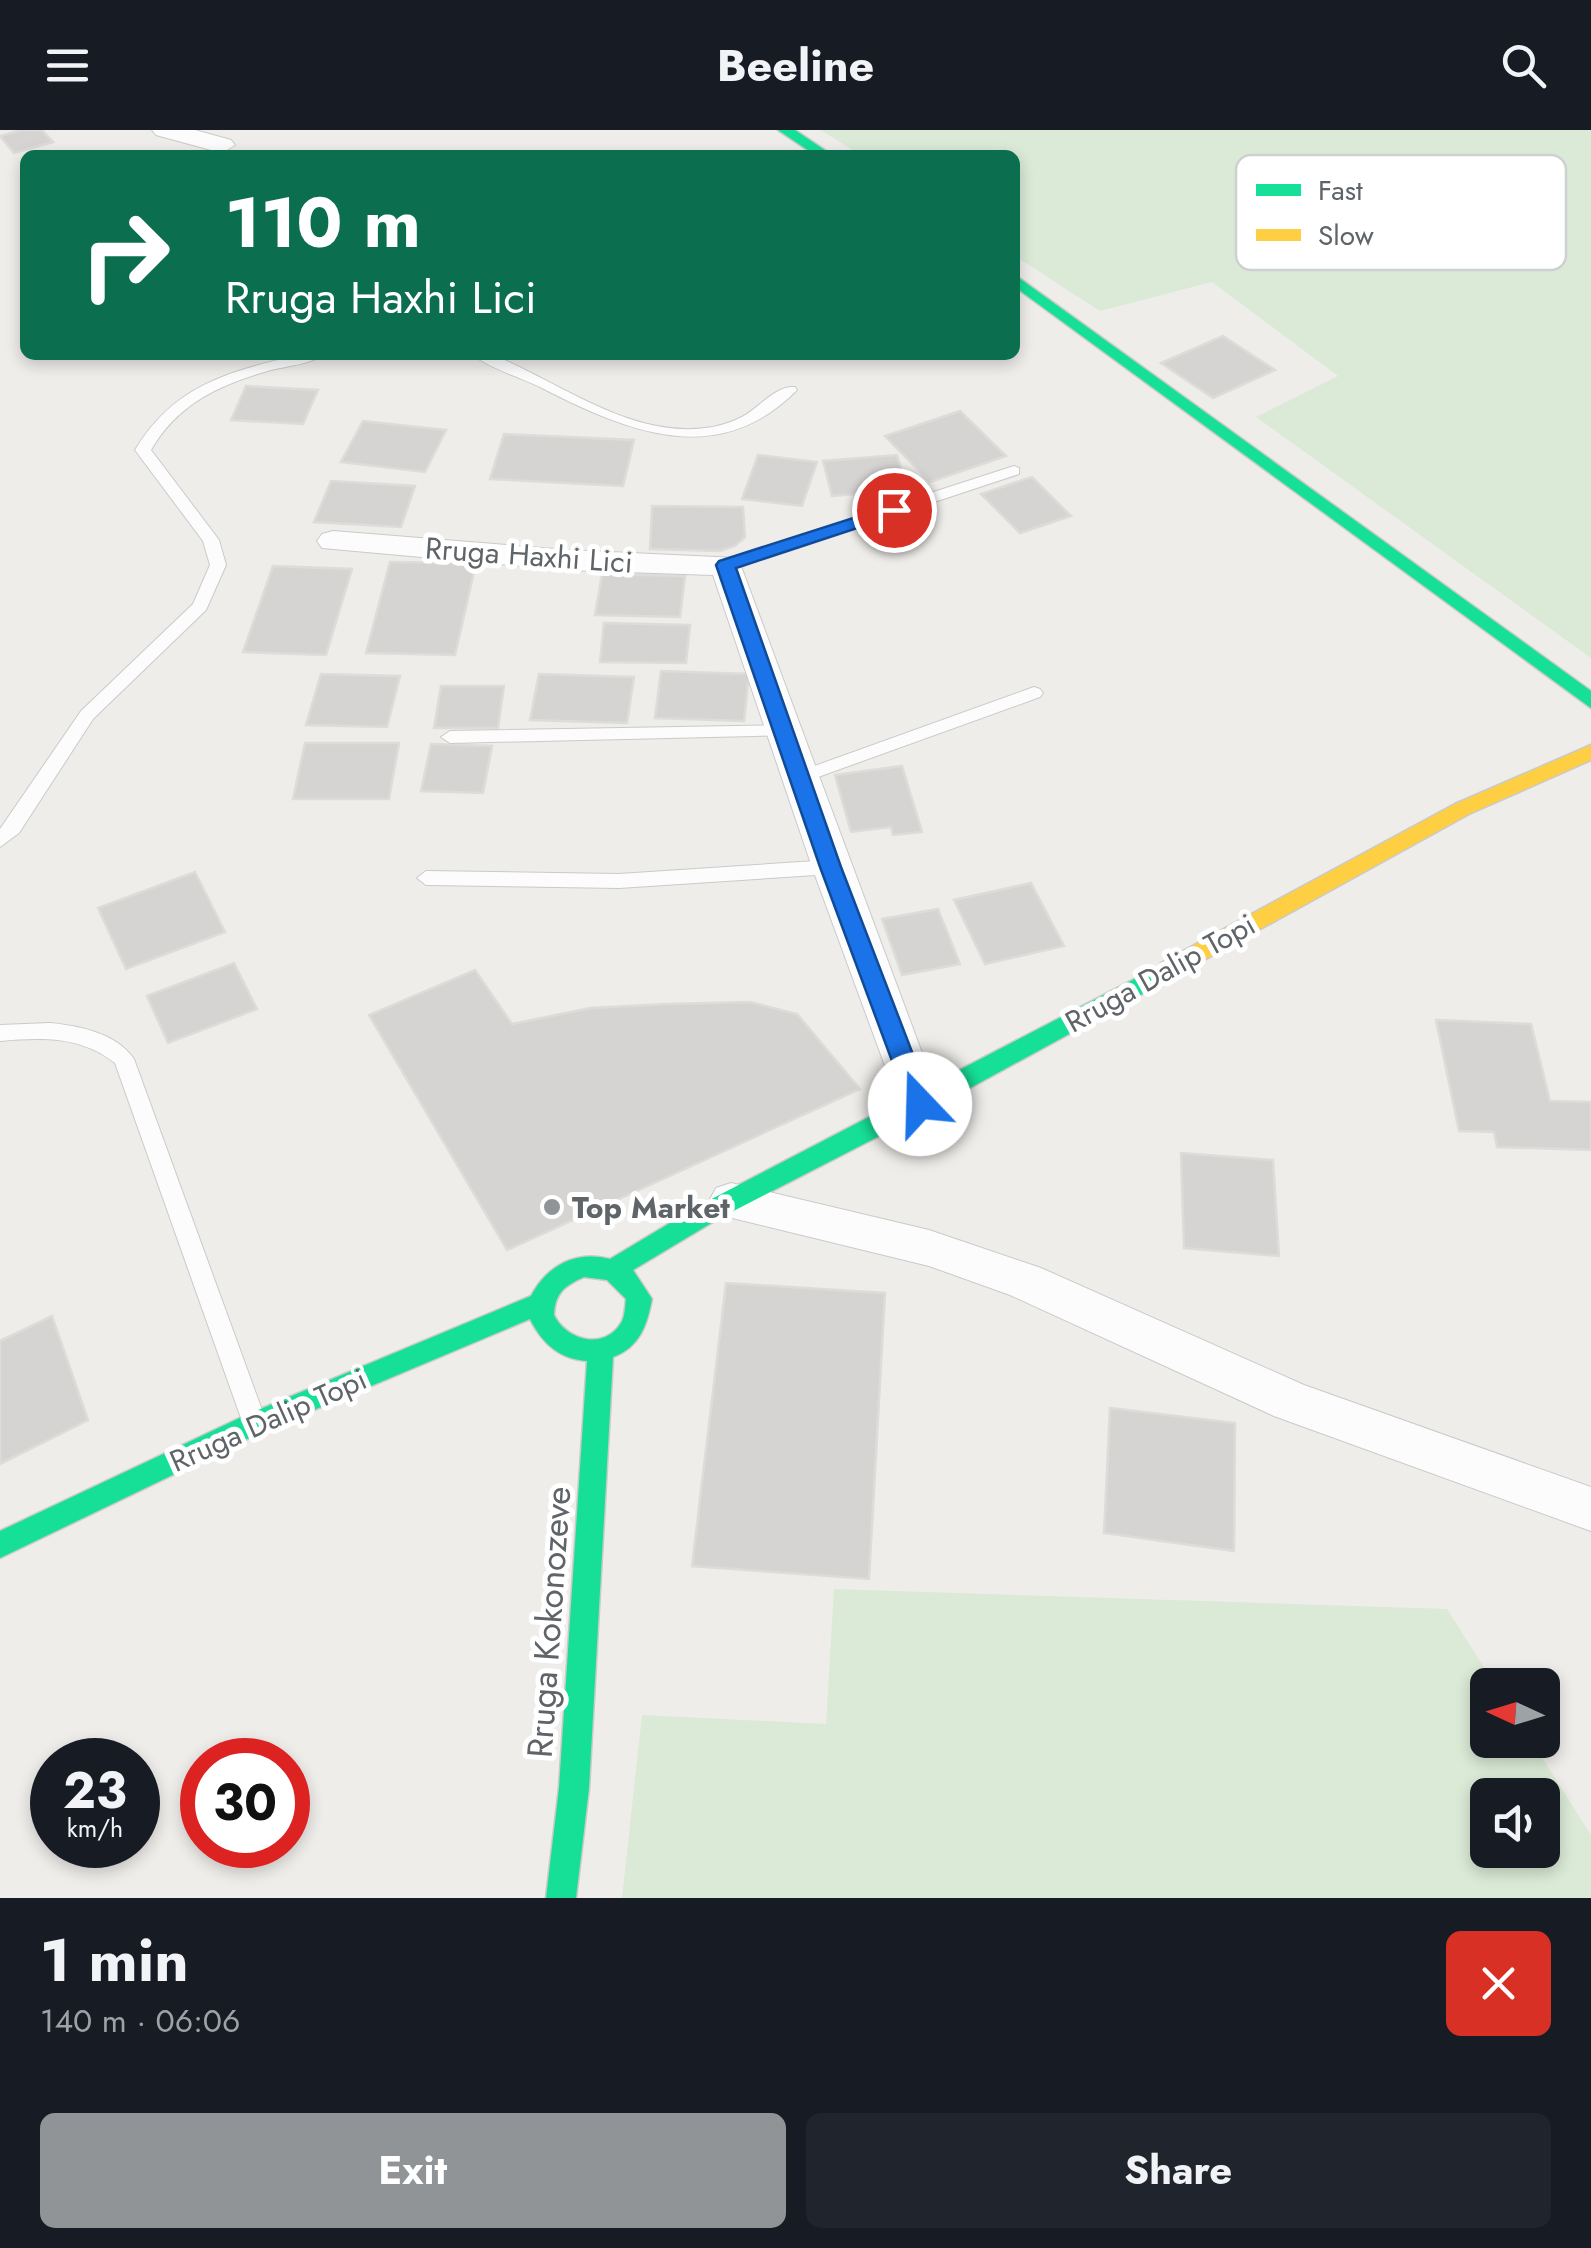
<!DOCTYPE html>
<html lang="en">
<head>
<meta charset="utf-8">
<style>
	:root { --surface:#171b24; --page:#20242c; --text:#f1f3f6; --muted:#9ea1a6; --accent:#919496 }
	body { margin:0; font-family:Jost,sans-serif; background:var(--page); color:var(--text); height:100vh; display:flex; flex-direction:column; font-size:38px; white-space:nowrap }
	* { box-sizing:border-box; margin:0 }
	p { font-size:32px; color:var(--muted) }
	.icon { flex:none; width:55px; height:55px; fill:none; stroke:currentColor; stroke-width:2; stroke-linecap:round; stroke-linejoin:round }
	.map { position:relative; height:1768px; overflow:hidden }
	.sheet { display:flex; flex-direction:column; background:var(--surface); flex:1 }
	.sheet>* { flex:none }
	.top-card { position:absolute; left:20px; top:20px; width:1000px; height:210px; border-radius:15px; box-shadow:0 5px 15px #0003; background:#0b6e4f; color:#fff; overflow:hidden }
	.needle { width:65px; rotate:274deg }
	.fabs { position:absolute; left:1470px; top:1538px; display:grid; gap:20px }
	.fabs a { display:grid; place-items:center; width:90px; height:90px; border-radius:15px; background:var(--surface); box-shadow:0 5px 15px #0003; font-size:50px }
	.speed { position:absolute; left:30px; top:1608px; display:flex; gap:20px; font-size:50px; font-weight:700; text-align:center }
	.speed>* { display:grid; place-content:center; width:130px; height:130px; border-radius:50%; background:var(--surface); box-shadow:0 5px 15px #0003; line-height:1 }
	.speed small { font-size:25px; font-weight:400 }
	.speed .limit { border:15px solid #d22; background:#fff; color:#111 }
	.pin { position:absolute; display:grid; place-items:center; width:85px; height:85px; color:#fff; margin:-42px; border:5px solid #fff; border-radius:50%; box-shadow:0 2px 10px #0007 }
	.me { position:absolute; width:110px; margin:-55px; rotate:339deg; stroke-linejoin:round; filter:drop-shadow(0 0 8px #0008) }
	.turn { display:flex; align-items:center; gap:35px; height:210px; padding:0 40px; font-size:45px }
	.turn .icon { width:130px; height:130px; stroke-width:2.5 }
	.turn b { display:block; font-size:70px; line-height:85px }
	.round { display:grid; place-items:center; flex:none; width:105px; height:105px; border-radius:15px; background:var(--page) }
	.summary { display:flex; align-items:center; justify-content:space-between; height:170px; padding:0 40px }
	h1 { font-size:60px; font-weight:700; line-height:75px }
	.cta { display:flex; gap:20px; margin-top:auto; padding:20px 40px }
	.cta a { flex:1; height:115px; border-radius:15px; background:var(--accent); color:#fff; font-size:40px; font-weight:700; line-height:115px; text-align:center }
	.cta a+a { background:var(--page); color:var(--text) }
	header { display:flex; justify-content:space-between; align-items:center; height:130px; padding:0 40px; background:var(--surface); font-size:45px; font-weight:700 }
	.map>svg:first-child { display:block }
	.green { fill:#daead6; fill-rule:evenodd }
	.building { fill:#d6d4d3; stroke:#dedcd9; stroke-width:2.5 }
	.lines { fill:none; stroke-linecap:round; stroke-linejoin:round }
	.lane-casing { stroke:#c9caca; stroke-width:2 }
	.street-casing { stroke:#c9caca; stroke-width:2 }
	.fast-casing { stroke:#c9cac9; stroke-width:3 }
	.slow-casing { stroke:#c9cac9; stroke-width:3 }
	.lane { fill:#fdfcfc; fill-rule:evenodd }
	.street { fill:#fdfcfc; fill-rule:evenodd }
	.fast { fill:#16e098; fill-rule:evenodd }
	.slow { fill:#ffcf43; fill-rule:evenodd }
	.route { fill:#1a73e8; stroke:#114b97; stroke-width:2.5 }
	.poi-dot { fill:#919496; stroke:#fff; stroke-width:4 }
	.labels { text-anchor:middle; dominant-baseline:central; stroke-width:10; stroke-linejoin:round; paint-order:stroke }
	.street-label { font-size:30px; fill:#5f6468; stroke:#fff }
	.poi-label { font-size:30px; font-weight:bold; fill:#5f6468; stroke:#fff; text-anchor:start }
	.near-street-label { font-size:35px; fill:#5f6468; stroke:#fff }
	.key { fill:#fff; stroke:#cfd0d2; stroke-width:2.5 }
	.key-label { font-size:28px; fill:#5f6468 }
</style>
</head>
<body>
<header><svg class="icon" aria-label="menu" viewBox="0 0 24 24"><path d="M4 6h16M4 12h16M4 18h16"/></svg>Beeline<svg class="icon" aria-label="search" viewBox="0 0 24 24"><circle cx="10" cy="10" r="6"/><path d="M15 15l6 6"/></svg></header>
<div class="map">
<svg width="1591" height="1768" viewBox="0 0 1591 1768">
	<rect width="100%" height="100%" fill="#efedea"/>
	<!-- green -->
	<g class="green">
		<polygon points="821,0 1591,0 1591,528 1256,287 1338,246 1212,152 1100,181 1015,126 1015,25 860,25"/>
		<path d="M834,1459l613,20 48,76h-7v55h43l60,95v63h-969l20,-183 184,9zM1488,1665h54v55h-54z"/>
	</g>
	<!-- building -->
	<g class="building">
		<polygon points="21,0 42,0 53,12 14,23 0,6"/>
		<polygon points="1223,206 1275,240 1213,268 1161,233"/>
		<polygon points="246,256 318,260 303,294 231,290"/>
		<polygon points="960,281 1006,326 930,352 885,306"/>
		<polygon points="363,291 446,300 425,342 341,332"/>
		<polygon points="504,304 634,310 623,356 490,349"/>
		<polygon points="758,325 817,332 802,376 742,369"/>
		<polygon points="897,325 908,360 832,366 823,331"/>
		<polygon points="1032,347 1071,386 1020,403 981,364"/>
		<polygon points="331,351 415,356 401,397 314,392"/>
		<polygon points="652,376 743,377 745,407 735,416 720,421 650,419"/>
		<polygon points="390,432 476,433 455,525 366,523"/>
		<polygon points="273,436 352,439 326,525 243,522"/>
		<polygon points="602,444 685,446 680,487 595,485"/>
		<polygon points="604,493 690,495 686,533 600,532"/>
		<polygon points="661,541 749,544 744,591 655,588"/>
		<polygon points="321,544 400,546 387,597 306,595"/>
		<polygon points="539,544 634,547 627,593 530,590"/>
		<polygon points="441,556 504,556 498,598 434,598"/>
		<polygon points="305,613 399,613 389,669 293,669"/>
		<polygon points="431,614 492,616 483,663 421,661"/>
		<polygon points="902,636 922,702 893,705 891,697 851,702 835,645"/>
		<polygon points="195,742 225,802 126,839 98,778"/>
		<polygon points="1031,753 1064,816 985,834 954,770"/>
		<polygon points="938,779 960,834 902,845 882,789"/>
		<polygon points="234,833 257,879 168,913 147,866"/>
		<polygon points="475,840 512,894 590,878 668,874 750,872 797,884 860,959 507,1120 369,885"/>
		<polygon points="1436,890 1531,894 1550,971 1591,972 1591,1020 1497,1017 1494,1002 1459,1001"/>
		<polygon points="1181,1023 1273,1030 1279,1126 1184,1118"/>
		<polygon points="726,1153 885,1163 869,1449 692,1436"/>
		<polygon points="52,1186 88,1290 0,1334 0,1211"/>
		<polygon points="1110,1278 1235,1293 1234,1421 1104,1403"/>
	</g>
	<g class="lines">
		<!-- lane casing -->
		<g class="lane-casing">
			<g id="lane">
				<path d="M298,225h25c-13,9 -35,11 -52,15 -50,14 -93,33 -120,80l68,90 7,25 -20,45 -113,109 -74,114 -19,14v-18l81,-118 112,-107 17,-39 -7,-24 -68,-91c39,-65 93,-78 163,-95z"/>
				<path d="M473,225h20c66,27 137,83 212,73 12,-1 27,-6 37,-11 17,-9 34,-32 53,-30l2,3c-79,80 -169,42 -255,-2 -22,-11 -51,-19 -69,-33z"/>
				<polygon points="1014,336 1019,338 1019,344 732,439 720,439 718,435 720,431"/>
				<polygon points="1034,557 1040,559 1043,563 1040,567 807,651 801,653 792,647 795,643"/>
				<polygon points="785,595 794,601 791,605 450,613 441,607 450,601"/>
				<polygon points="831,730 840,737 831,744 619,758 426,755 417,748 426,741 619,744"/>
				<path d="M50,893c30,3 66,10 84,36l132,362 -4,7 -8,3 -8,-3 -4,-7 -127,-358c-34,-27 -73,-26 -115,-22v-16z"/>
			</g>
		</g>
		<!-- street casing -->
		<g class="street-casing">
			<g id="street">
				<polygon points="152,0 195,0 231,10 235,15 222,23 156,5"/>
				<polygon points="333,401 567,420 738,428 941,974 935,986 920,990 905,986 899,974 812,737 713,445 567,440 322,418 317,411 322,404"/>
				<polygon points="731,1053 929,1100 1041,1138 1304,1255 1591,1357 1591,1401 1274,1286 1010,1165 929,1136 716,1084 709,1071 716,1058"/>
			</g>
		</g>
		<!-- fast casing -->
		<g class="fast-casing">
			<g id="fast">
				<polygon points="778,0 795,0 832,25 815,25"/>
				<polygon points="1015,145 1591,561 1591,578 1015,157"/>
				<path d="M1169,831l11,8 -3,6 -249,136 -210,108 -85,51 19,29c-5,26 -12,48 -39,58l-24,431 -13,110h-30l13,-110 28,-427c-28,-2 -45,-18 -57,-42l-266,112 -264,127v-27l246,-116 285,-119c16,-30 44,-46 79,-37l90,-54zM584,1147l23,3 19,19c-1,8 -1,18 -5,24 -17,28 -55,17 -67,-8 1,-22 10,-29 30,-38z"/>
			</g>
		</g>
		<!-- slow casing -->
		<g class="slow-casing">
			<polygon id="slow" points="1591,615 1591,630 1469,684 1177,845 1169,847 1158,839 1161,833 1455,674"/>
		</g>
		<!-- lane -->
		<use href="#lane" class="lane"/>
		<!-- street -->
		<use href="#street" class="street"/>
		<!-- fast -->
		<use href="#fast" class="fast"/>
		<!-- slow -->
		<use href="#slow" class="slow"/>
	</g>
	<!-- route -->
	<polygon class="route" points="894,375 903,380 900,384 736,438 841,737 932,974 928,980 911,980 908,974 820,737 716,435 719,431"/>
	<!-- markers -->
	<circle class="poi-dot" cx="552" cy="1077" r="10"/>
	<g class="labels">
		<!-- street labels -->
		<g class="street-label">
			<text transform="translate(529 425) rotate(4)">Rruga Haxhi Lici</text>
			<text transform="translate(1160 843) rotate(-29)">Rruga Dalip Topi</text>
			<text transform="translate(268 1290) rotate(-24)">Rruga Dalip Topi</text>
		</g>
		<!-- poi labels -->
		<g class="poi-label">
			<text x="572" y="1077">Top Market</text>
		</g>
		<!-- near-street labels -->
		<g class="near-street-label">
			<text transform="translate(549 1492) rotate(-86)">Rruga Kokonozeve</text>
		</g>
	</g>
	<!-- legend -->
	<rect x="1236" y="25" width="330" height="115" rx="15" class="key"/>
	<rect x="1256" y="54" width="45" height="12" fill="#16e098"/>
	<rect x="1256" y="99" width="45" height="12" fill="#ffcf43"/>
	<g class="key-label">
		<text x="1318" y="70">Fast</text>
		<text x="1318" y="115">Slow</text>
	</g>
</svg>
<div class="fabs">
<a><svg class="needle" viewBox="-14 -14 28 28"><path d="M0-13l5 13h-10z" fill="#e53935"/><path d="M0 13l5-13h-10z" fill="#9ea1a6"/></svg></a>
<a><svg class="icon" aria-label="sound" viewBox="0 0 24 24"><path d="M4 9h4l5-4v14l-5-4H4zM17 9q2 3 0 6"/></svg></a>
</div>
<div class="speed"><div>23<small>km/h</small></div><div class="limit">30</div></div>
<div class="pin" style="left:894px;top:380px;background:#d93025"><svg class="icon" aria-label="arrive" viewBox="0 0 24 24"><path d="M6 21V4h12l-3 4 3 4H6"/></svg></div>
<svg class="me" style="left:920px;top:974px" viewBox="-20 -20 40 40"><circle r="19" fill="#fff"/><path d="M0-13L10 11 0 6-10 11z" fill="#1a73e8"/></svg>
<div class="top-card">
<div class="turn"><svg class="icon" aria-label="right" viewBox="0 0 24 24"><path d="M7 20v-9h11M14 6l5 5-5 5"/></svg><div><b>110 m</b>Rruga Haxhi Lici</div></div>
</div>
</div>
<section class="sheet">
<div class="summary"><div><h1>1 min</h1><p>140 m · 06:06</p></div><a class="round" style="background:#d93025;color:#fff"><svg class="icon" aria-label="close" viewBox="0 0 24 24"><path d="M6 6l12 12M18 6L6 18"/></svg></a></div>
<div class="cta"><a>Exit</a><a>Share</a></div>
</section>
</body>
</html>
